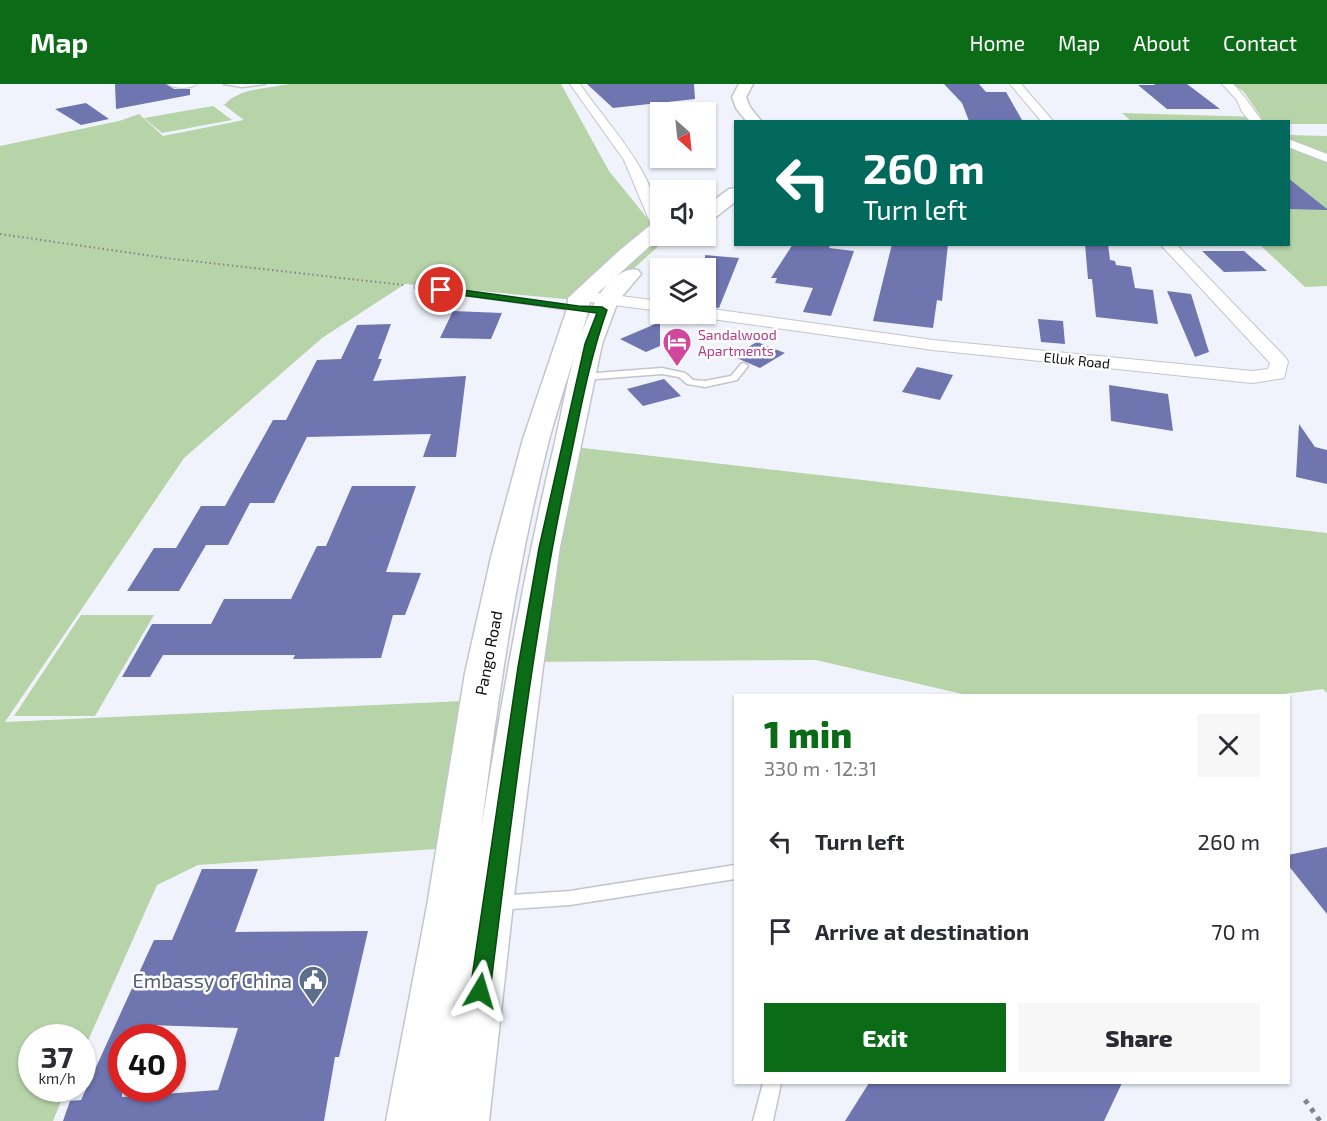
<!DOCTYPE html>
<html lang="en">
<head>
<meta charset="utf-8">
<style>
	:root { --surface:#fff; --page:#f7f7f7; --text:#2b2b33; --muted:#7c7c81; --accent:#0c6b17 }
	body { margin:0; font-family:"Exo 2",sans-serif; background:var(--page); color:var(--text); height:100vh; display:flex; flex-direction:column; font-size:22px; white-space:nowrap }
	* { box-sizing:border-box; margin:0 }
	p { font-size:20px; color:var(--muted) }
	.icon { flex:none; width:33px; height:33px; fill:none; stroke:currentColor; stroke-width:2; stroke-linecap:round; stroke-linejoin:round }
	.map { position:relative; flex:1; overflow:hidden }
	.drawer { position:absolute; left:734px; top:610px; width:556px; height:390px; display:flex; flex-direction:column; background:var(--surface); border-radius:0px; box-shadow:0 2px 4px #0004 }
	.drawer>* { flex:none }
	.top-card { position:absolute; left:734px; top:36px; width:556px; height:126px; border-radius:0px; box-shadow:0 2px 4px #0004; background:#00695c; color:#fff; overflow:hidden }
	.needle { width:39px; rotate:153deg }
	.controls { position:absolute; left:650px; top:18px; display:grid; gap:12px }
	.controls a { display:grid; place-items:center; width:66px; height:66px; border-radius:0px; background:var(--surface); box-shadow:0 2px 4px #0004; font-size:30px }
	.speed { position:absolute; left:18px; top:940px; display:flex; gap:12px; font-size:30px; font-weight:700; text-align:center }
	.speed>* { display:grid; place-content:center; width:78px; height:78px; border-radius:50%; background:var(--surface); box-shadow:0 2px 4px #0004; line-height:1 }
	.speed small { font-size:15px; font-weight:400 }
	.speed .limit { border:9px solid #d22; background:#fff; color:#111 }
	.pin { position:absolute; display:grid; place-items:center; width:51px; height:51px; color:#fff; margin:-26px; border:3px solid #fff; border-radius:50%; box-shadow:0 2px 6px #0007 }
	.me { position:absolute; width:66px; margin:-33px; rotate:7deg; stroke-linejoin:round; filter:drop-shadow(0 0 4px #0008) }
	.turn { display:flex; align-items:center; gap:21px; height:126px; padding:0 30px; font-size:27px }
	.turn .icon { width:78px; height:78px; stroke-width:2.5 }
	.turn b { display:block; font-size:42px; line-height:51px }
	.round { display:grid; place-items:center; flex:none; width:63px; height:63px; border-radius:0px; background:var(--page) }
	.overview { display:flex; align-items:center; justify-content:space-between; height:102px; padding:0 30px }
	h1 { font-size:36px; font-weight:800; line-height:45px; color:var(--accent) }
	.cta { display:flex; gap:12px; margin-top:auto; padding:12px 30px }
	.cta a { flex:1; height:69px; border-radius:0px; background:var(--accent); color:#fff; font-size:24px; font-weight:800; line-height:69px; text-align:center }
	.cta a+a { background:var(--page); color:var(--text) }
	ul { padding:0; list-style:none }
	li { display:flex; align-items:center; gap:18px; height:90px; padding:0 30px }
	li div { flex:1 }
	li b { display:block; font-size:22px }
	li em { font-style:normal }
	header { display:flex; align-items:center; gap:36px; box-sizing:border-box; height:84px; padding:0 30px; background:var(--accent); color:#fff }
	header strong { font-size:28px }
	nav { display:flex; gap:33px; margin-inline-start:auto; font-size:21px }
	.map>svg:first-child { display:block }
	.green { fill:#b7d3a8 }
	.building { fill:#6e75af; fill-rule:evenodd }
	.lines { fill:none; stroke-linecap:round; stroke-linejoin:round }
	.lane-casing { stroke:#c3c5cd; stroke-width:3 }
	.street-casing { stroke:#c3c5cd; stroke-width:2 }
	.secondary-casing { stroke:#c3c5cd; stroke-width:3 }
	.path-far1 { stroke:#83848a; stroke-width:2; stroke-dasharray:1.5 3; stroke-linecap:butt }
	.path { stroke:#83848a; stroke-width:5; stroke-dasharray:4.5 6; stroke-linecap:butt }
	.lane { fill:#fff; fill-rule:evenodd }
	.street { fill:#fff; fill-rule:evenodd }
	.secondary { fill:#fff; fill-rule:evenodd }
	.route { fill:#0c6b17; stroke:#08460f; stroke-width:1.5 }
	.labels { text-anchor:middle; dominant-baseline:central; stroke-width:5; stroke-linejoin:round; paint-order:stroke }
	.far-hotel-label { font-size:14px; fill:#b23c85; stroke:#fff; text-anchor:start }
	.far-street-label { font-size:14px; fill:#0d0d10; stroke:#fff }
	.street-label { font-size:16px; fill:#0d0d10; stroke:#fff }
	.near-service-label { font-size:20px; fill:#4e5e75; stroke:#fff; text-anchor:end }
</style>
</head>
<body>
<header>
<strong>Map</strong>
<nav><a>Home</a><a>Map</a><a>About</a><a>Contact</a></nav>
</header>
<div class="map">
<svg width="1327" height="1037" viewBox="0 0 1327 1037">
	<rect width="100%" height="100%" fill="#f1f3fc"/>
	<!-- green -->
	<g class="green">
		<path d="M289,0h272l48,87 56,69 -68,62 -192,-18 -83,54 -138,120 -179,264 459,-21 -27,148 -239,16 -41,20 -74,167 -1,-14h-50v51h34l-13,32h-53v-975l119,-25 20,-7 24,22 81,-16 -20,-15c17,-18 43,-16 65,-21z"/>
		<polygon points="1233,0 1327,0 1327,40 1289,40 1288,38 1131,37 1122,29 1261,33 1244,8"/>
		<polygon points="213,22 232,36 162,49 144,34"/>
		<polygon points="1289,51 1327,52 1327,202 1305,203 1260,161 1176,161 1288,160"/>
		<polygon points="557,361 1327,449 1327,609 1323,605 1268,612 971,612 816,576 521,578"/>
		<polygon points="81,531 154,531 95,632 14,632"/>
	</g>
	<!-- building -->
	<g class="building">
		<polygon points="115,0 166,0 174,5 190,5 190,11 116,25"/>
		<polygon points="587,0 694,0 695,15 613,24"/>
		<polygon points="944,0 979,0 986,8 1006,8 1022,36 969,37 962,19"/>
		<polygon points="1154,0 1187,0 1220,25 1167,25 1138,1 1155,1"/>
		<polygon points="86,19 109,35 81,41 55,25"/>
		<polygon points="1288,94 1327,125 1327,126 1288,125"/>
		<polygon points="793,160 831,160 829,164 854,167 831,232 803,228 813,204 775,199 777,194 771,194"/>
		<polygon points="892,160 948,160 942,217 937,216 933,244 873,237"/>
		<polygon points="1085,160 1108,160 1110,176 1115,177 1116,181 1131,183 1135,204 1153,206 1158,240 1096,233 1092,195 1088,195"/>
		<polygon points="1202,167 1244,167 1267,187 1224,188"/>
		<polygon points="705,171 739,174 719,224 705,222"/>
		<polygon points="1167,207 1191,210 1209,268 1195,273"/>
		<polygon points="453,227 502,229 491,255 440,254"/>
		<polygon points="1038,235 1063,237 1065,260 1041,258"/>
		<polygon points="660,238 660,262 646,268 620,255"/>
		<polygon points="391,240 378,275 382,275 373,297 466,292 456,373 423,373 431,350 307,353 274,419 250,419 228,461 206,461 179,507 127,507 154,464 176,464 201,422 225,422 273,336 286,336 317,276 341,275 357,241"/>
		<polygon points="757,258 785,269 760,284 732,272"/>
		<polygon points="917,283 953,291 940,316 902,308"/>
		<polygon points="664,295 681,312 643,322 627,305"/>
		<polygon points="1109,301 1168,310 1173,347 1111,337"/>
		<polygon points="1299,340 1315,363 1327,366 1327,400 1296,393"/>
		<polygon points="352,402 416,402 386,488 421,489 405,531 393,531 381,574 293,575 295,571 163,571 150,593 122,593 152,540 211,540 224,515 291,515 317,462 326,462"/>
		<polygon points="1327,763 1327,830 1288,781 1288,771"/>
		<path d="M202,785h56l-23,63 133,-1 -29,126h-4l-11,64h-261l7,-20 11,-1 73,-160h18zM149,941l89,3 -20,62 -96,7v-59h22z"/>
		<polygon points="869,999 1122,999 1104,1037 845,1037"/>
	</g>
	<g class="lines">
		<!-- lane casing -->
		<g class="lane-casing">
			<g id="lane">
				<polygon points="224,0 265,0 242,3"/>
				<polygon points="415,200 578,223 602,224 606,226 602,228 578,227 418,204 415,204"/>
				<polygon points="744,279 748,282 737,296 705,303 687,300 679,293 662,290 583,296 579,293 583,290 662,284 685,289 693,296 705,297 731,292 741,280"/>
				<polygon points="735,781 735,795 570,821 498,826 492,824 490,819 492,814 498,812 570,807"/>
				<polygon points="763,999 781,999 773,1037 753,1037"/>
			</g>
		</g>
		<!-- street casing -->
		<g class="street-casing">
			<g id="street">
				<path d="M168,0h29c-6,5 -23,5 -29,0z"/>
				<path d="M570,0h10c31,46 80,91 80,149l-7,-4 -29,-69z"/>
				<polygon points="1010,0 1021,0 1054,38 1042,38"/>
				<path d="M1222,0h11c12,12 20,25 30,38h-12l-9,-10 -5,-12z"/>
				<polygon points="1288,55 1327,70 1327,78 1288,63"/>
				<polygon points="1160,160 1176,160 1286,274 1288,278 1284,294 1252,299 933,266 705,234 697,230 705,230 705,224 933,256 1252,287 1268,285 1270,279"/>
				<polygon points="581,207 660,217 660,227 575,216 573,212"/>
			</g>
		</g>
		<!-- secondary casing -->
		<g class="secondary-casing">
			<g id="secondary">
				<polygon points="739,0 753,0 746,13 750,23 762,38 747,38 736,24 732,13"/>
				<polygon points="735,104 735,118 712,136 705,138 705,123 729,105"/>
				<path d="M660,137l1,15 -71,64 -1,9c-13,43 -28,87 -40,131 -33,128 -51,259 -68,390 21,-131 43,-259 74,-388 11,-48 18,-100 42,-143 8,-14 25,-33 41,-29l3,4 -23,27 -16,43 -42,203 -17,120 -30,237 -24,217h-103l41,-215 38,-233 27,-120 31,-114 44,-130 1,-11 52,-48 33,-27z"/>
			</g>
		</g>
		<!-- path-far1 -->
		<polyline class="path-far1" points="0,150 166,174 403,201"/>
		<!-- path -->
		<polyline class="path" points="1305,1016 1320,1037"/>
		<!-- lane -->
		<use href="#lane" class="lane"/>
		<!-- street -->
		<use href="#street" class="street"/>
		<!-- secondary -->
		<use href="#secondary" class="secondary"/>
	</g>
	<!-- route -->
	<path class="route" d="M441,203l137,19 24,1 5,3c-19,53 -28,109 -40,164 -36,170 -55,344 -77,517l-3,6 -7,3 -7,-3 -3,-6 48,-324 21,-119 46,-204 12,-31 -159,-21v-4z"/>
	<!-- icons -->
	<defs>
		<g id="hotel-pin" transform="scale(1.5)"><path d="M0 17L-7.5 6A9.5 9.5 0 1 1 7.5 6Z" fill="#d1479c" stroke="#fff"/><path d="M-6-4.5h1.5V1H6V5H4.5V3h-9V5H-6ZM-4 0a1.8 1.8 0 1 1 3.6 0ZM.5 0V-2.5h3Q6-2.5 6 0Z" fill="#fff"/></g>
		<g id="civic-pin" transform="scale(1.5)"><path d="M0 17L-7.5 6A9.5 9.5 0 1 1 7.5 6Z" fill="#5c6f8a" stroke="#fff"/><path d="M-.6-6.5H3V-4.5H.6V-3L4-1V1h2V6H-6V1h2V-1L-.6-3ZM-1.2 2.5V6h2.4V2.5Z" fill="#fff"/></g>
	</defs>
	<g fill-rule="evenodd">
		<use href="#hotel-pin" x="677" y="258"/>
		<use href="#civic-pin" x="313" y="896"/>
	</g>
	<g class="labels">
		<!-- far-hotel labels -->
		<g class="far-hotel-label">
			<text x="698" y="250">Sandalwood<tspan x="698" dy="16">Apartments</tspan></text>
		</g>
		<!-- far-street labels -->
		<g class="far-street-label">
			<text transform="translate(1077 276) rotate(6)">Elluk Road</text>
		</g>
		<!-- street labels -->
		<g class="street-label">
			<text transform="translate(488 569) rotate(-79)">Pango Road</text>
		</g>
		<!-- near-service labels -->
		<g class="near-service-label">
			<text x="292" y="896">Embassy of China</text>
		</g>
	</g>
</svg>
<div class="controls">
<a><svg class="needle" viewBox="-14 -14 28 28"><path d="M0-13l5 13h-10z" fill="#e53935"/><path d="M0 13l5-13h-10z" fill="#7c7c81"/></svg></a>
<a><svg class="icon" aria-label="sound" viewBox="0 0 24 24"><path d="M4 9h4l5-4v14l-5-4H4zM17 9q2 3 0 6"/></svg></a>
<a><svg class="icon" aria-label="layers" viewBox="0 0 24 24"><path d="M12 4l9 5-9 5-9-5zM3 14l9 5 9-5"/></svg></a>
</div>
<div class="speed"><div>37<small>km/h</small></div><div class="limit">40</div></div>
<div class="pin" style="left:441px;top:206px;background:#d93025"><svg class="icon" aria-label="arrive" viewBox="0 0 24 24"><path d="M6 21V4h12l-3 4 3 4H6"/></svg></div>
<svg class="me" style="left:480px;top:907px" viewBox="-20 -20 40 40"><path d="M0-17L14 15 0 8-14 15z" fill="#0c6b17" stroke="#fff" stroke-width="4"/></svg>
<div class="top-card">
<div class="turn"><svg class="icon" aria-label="left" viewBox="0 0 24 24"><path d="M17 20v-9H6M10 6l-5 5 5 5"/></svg><div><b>260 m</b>Turn left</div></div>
</div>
<section class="drawer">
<div class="overview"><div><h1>1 min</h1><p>330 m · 12:31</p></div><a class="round"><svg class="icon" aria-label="close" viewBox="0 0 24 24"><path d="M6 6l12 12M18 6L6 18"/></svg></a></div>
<ul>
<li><svg class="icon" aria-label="left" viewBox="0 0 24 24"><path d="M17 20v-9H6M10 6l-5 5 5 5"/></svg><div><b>Turn left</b></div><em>260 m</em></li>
<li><svg class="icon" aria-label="arrive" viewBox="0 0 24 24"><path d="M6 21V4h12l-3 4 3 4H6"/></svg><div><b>Arrive at destination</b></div><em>70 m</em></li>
</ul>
<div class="cta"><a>Exit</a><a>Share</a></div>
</section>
</div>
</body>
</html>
